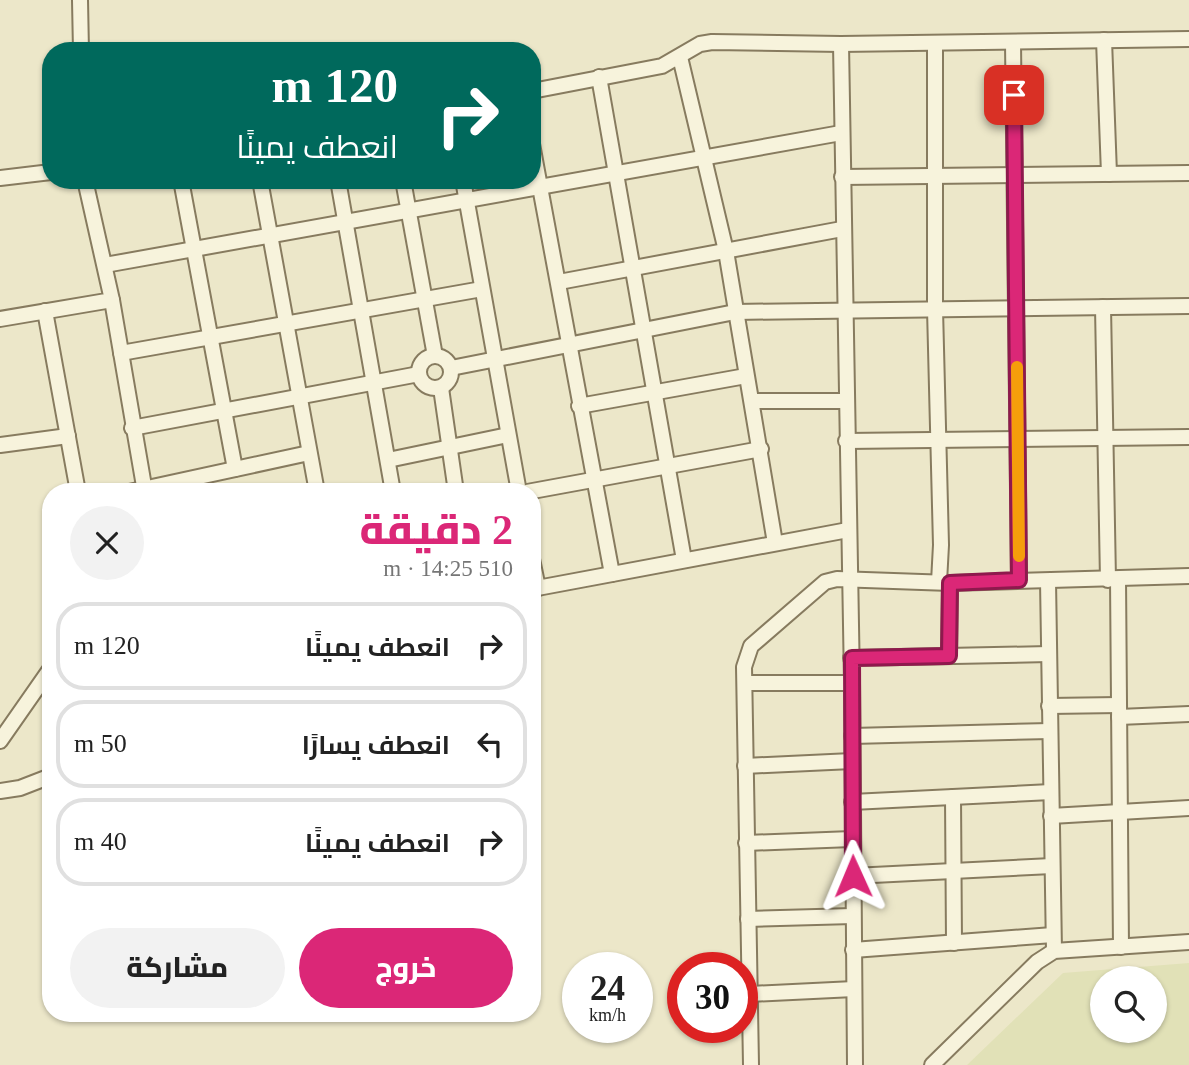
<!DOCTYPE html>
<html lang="ar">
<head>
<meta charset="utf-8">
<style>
	:root { --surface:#fff; --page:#f2f2f2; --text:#222; --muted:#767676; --line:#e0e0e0; --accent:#db2777 }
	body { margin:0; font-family:"Times New Roman",Cairo,serif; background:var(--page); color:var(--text); direction:rtl; height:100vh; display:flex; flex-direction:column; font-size:26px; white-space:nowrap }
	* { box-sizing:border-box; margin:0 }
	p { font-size:23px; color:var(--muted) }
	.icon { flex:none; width:38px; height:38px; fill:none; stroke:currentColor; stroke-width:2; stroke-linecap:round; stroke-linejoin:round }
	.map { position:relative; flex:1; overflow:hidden; direction:ltr }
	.sheet { position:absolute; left:42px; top:483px; width:499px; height:539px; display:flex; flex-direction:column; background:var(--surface); border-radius:28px; box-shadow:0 2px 5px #0004; direction:rtl }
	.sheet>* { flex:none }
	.guide { position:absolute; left:42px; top:42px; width:499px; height:147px; border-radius:28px; box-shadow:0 2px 5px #0004; direction:rtl; background:#00695c; color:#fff; overflow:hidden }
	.buttons { position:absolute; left:1090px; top:966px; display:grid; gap:14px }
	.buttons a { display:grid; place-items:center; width:77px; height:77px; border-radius:50%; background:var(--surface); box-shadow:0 2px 5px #0004; font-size:35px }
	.speed { position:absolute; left:562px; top:952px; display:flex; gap:14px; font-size:35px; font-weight:700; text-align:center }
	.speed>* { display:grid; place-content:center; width:91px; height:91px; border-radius:50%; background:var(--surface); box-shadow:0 2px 5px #0004; line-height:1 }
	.speed small { font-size:18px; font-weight:400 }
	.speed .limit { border:10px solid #d22; background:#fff; color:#111 }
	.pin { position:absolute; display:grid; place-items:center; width:60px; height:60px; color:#fff; margin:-30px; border-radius:14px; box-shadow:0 4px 10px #0006 }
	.me { position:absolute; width:77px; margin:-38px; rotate:359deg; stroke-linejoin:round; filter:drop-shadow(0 0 5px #0008) }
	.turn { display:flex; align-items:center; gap:24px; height:147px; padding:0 28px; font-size:32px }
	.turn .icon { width:91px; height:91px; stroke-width:2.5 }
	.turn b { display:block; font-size:49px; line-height:60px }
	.round { display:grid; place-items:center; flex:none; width:74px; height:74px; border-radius:37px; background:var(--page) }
	.summary { display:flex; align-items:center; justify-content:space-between; height:119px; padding:0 28px }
	h1 { font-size:42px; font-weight:800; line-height:52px; color:var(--accent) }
	.button { display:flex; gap:14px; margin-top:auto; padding:14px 28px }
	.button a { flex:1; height:80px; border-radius:42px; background:var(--accent); color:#fff; font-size:28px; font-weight:800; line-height:80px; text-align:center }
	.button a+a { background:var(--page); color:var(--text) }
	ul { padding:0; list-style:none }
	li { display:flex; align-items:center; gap:21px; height:88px; margin:0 14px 10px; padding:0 14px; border:4px solid var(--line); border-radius:28px }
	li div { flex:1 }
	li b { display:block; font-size:26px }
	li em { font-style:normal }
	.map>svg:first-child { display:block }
	.farmland { fill:#e1e1b7; fill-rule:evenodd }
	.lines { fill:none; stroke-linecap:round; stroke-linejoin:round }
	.street-casing { stroke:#877b5f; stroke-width:18 }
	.street { stroke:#f7f3dc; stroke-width:14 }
	.route-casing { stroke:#8e194d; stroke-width:18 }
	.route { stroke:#db2777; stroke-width:12 }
	.slow { stroke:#f59e0b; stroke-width:12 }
</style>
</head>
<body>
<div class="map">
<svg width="1189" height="1065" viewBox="0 0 1189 1065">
	<rect width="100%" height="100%" fill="#ece7c9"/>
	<!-- farmland -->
	<path class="farmland" d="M1189,963v102h-222l96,-92zM1102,978h53v53h-53z"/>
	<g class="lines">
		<!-- street casing -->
		<g class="street-casing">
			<g id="street">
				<polyline points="80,0 81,51"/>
				<polyline points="1104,40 1109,174"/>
				<polyline points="1013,42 1019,580"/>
				<polyline points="935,43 935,309 941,545 939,582"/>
				<polyline points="841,44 852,683 855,1065"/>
				<polyline points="680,57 726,251 775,543"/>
				<polyline points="599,77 684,560"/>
				<polyline points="532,91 662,66 700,44 712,42 841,44 1189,39"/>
				<polyline points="532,144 612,574"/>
				<polyline points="842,177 1189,173"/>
				<polyline points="0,178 51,172"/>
				<polyline points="181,180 235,469"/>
				<polyline points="260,180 317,492"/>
				<polyline points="338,180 393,492"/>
				<polyline points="403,180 435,356"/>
				<polyline points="463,180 519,492"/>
				<polyline points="105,265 841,133"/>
				<polyline points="559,282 842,229"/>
				<polyline points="112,300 145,492"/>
				<polyline points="1103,307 1108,580"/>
				<polyline points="45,311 78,492"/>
				<polyline points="0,319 112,300 85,180"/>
				<polyline points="121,353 482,289"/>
				<circle cx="435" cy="372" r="16"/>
				<polyline points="451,368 735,312 1189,306"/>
				<polyline points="441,388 456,492"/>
				<polyline points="752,401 845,401"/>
				<polyline points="579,406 746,376"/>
				<polyline points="132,428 419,374"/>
				<polyline points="846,441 1189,437"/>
				<polyline points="0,445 68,436"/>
				<polyline points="388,460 508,435"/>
				<polyline points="129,492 309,453"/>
				<polyline points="527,492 761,449"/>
				<polyline points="532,559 538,588"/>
				<polyline points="1118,579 1121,947"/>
				<polyline points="1048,581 1054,951"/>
				<polyline points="532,589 848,530"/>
				<polyline points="949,656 950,583"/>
				<polyline points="851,658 1049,654"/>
				<polyline points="745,683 852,683"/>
				<polyline points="1049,706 1119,705"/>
				<polyline points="1119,717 1189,714"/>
				<polyline points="852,736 1050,731"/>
				<polyline points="0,741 51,668"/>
				<polyline points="745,766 852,761"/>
				<polyline points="0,791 20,788 51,776"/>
				<polyline points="953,797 954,943"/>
				<polyline points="852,802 1051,792"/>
				<polyline points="1051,816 1189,808"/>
				<polyline points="746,843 852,839"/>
				<polyline points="853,876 1052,866"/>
				<polyline points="748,919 853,916"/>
				<polyline points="853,950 1053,935"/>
				<polyline points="750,994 854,989"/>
				<polyline points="751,1065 744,667 751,646 825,582 837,579 950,583 1189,576"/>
				<polyline points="932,1065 1037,962 1054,951 1189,942"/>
			</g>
		</g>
		<!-- street -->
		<use href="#street" class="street"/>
	</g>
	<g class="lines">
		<!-- route casing -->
		<g class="route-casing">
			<polyline id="route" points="853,876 852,658 949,656 950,583 1019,580 1014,95"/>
		</g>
		<!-- route -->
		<use href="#route" class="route"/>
		<!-- slow -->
		<polyline class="slow" points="1017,367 1019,556"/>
	</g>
</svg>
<div class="buttons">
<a><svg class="icon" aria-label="search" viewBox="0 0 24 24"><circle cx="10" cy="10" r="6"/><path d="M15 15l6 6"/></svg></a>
</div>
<div class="speed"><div>24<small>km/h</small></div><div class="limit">30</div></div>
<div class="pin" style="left:1014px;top:95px;background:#d93025"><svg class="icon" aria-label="arrive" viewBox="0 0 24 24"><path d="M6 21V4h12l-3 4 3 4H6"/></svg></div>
<svg class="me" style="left:853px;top:876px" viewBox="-20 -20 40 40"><path d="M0-17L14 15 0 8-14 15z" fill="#db2777" stroke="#fff" stroke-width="4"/></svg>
<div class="guide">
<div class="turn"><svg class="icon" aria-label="right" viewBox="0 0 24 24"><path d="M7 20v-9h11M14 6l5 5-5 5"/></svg><div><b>120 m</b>انعطف يمينًا</div></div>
</div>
<section class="sheet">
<div class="summary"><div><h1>2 دقيقة</h1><p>510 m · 14:25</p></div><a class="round"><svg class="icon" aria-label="close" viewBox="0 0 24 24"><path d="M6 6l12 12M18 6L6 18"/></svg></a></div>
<ul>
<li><svg class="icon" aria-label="right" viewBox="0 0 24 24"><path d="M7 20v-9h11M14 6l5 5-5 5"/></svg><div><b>انعطف يمينًا</b></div><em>120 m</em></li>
<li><svg class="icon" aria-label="left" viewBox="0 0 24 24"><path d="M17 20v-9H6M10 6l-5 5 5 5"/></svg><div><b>انعطف يسارًا</b></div><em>50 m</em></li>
<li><svg class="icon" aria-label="right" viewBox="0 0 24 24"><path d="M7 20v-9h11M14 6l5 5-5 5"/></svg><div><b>انعطف يمينًا</b></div><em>40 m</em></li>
</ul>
<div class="button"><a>خروج</a><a>مشاركة</a></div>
</section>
</div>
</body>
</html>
